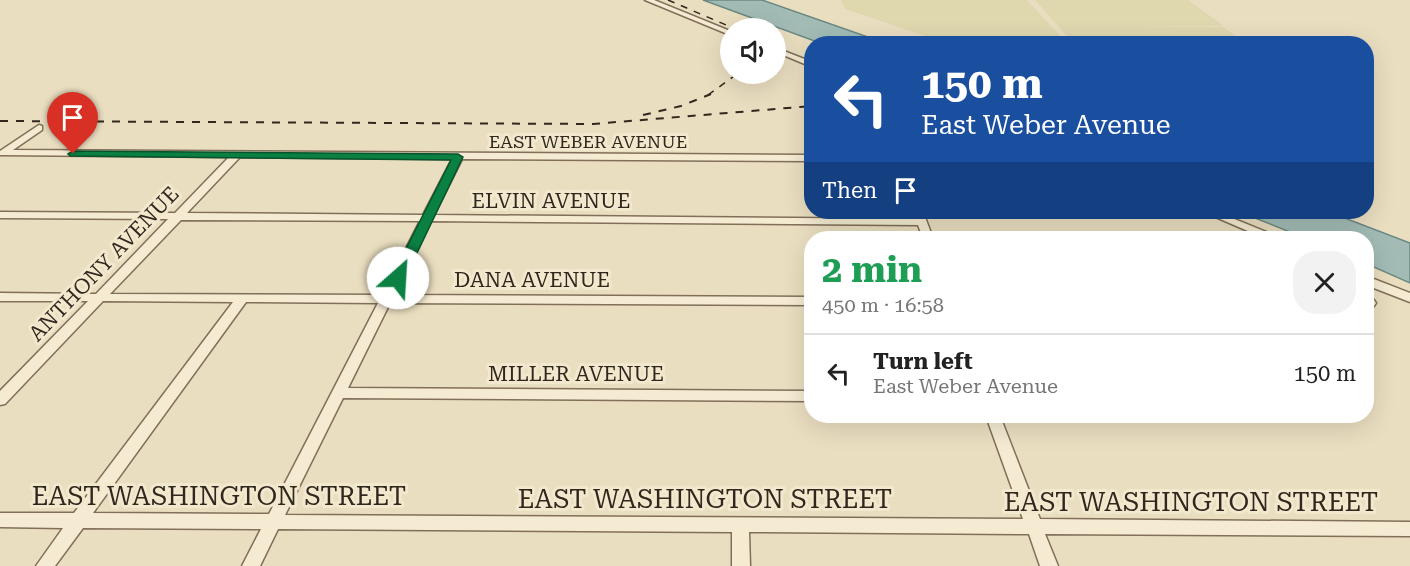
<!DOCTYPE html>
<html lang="en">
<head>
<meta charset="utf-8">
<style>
	:root { --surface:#fff; --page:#f2f2f2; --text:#222; --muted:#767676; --line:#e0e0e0 }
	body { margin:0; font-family:"Roboto Serif",serif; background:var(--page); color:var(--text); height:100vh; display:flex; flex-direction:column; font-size:22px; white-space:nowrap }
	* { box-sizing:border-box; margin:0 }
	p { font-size:20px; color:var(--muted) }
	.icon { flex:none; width:33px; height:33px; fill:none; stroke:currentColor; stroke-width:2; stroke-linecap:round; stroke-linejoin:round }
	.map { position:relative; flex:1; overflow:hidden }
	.side { position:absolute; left:804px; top:231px; width:570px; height:192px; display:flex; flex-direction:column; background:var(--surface); border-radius:24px; box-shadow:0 6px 24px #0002 }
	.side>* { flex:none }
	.top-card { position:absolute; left:804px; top:36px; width:570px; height:183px; border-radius:24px; box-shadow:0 6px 24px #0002; background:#1a4fa0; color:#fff; overflow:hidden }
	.controls { position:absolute; left:720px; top:18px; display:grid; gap:12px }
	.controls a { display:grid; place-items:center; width:66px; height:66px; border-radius:50%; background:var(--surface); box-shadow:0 6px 24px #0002; font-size:30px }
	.pin { position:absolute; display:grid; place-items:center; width:51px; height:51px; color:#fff; margin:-62px -26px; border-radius:50% 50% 50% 0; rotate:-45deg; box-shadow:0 0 6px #0007 }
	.pin .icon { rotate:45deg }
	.me { position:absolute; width:66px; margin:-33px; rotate:26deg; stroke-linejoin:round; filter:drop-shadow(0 0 4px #0008) }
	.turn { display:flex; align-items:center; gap:21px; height:126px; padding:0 18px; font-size:27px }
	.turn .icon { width:78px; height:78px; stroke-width:2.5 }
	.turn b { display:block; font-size:42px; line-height:51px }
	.then { display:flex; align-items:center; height:57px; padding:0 18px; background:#0003; gap:12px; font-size:22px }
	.round { display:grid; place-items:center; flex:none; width:63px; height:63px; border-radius:24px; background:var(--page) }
	.head { display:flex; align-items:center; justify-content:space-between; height:102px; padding:0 18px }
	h1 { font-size:36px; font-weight:700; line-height:45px; color:#1e9e55 }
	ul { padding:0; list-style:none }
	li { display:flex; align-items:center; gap:18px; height:78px; padding:0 18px; border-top:2px solid var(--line) }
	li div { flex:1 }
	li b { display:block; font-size:22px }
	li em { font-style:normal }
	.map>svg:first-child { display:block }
	.farmland { fill:#dfd7ae }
	.water { fill:#a2bcb5; stroke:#6b8982; stroke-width:1.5 }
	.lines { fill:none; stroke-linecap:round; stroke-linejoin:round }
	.street-casing { stroke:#816f59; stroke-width:3 }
	.street { fill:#f5ebd2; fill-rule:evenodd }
	.rail-far1 { stroke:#32271d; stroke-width:1.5; stroke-dasharray:7 7; stroke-linecap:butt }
	.rail { stroke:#32271d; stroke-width:2; stroke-dasharray:8 8; stroke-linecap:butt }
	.route { fill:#0b8043; stroke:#07532c; stroke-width:1.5 }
	.labels { text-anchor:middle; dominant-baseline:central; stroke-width:6; stroke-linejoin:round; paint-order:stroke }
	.far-street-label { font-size:18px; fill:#32271d; stroke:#f2e8ce }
	.street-label { font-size:21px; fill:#32271d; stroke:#f2e8ce }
	.near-street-label { font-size:26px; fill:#32271d; stroke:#f2e8ce }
</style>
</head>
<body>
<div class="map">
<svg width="1410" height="566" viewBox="0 0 1410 566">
	<rect width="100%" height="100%" fill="#eadec0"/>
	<!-- farmland -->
	<g class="farmland">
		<polygon points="841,0 1027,0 1067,43 946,43 845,9"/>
		<polygon points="1035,0 1188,0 1224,26 1111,26 1223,27 1245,43 1073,43"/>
	</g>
	<!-- water -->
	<g class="water">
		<polygon points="703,0 762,0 885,43 820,43"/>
		<polygon points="1240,212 1329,212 1410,243 1410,283 1367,264 1366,238 1305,238"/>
	</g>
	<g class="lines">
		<!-- street casing -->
		<g class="street-casing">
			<g id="street">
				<polygon points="645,0 654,0 730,31 730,35"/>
				<polygon points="776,48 812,62 812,67 776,52"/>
				<path d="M39,125l3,1v4l-29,20 799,5v6l-350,-2 -28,56 481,4 -2,-7h10l10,26h-10l-5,-13 -487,-4 -37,74 418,2v8l-422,-2 -42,85 464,3v10l-469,-3 -58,117 738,4 -37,-103h14l40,103 370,3v14l-365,-2 13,32h-18l-11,-32 -280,-2 1,34h-18v-34l-454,-3 -18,37h-18l19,-37 -178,-1 -28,38h-19l27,-38 -63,-1v-14h74l159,-211 -130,-1 -98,103 -5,1v-14l88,-90h-88v-8l96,1 72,-75 -168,-1v-6l175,1 54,-56 -229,-2v-4zM240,157l212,2 -29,56 -236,-2zM181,220l239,1 -38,74 -272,-1zM246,302l132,1 -109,211 -176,-1z"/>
				<polygon points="1204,212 1217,212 1276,236 1278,238 1264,238"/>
				<polygon points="1366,276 1410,293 1410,302 1366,285"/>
				<polygon points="1366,299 1374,300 1376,303 1374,306 1366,307"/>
			</g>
		</g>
		<!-- street -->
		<use href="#street" class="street"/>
		<!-- rail-far1 -->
		<g class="rail-far1">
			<polyline points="668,0 733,28"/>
			<polyline points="708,95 737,74"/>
		</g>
		<!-- rail -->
		<g class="rail">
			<polyline points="643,115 681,106 711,94"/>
			<polyline points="0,121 593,124 812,106"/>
		</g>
	</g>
	<!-- route -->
	<polygon class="route" points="73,151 458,154 463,157 405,278 398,282 391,278 451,160 70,156 68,154"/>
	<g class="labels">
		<!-- far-street labels -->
		<g class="far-street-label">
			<text x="588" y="141">EAST WEBER AVENUE</text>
		</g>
		<!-- street labels -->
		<g class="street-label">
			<text x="551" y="201">ELVIN AVENUE</text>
			<text transform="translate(104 264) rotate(-46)">ANTHONY AVENUE</text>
			<text x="532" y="280">DANA AVENUE</text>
			<text x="576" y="374">MILLER AVENUE</text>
		</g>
		<!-- near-street labels -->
		<g class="near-street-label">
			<text x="219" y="496">EAST WASHINGTON STREET</text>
			<text x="705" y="499">EAST WASHINGTON STREET</text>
			<text x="1191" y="502">EAST WASHINGTON STREET</text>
		</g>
	</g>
</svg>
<div class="controls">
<a><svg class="icon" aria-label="sound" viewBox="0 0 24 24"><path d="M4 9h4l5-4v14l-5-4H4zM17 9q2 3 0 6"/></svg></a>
</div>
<div class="pin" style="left:73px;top:154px;background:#d93025"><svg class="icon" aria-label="arrive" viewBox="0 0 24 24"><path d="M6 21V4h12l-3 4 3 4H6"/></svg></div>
<svg class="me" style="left:398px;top:278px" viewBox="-20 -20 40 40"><circle r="19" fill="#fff"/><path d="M0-13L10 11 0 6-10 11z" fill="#0b8043"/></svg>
<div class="top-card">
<div class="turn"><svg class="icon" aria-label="left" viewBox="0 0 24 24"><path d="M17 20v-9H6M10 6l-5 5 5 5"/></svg><div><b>150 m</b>East Weber Avenue</div></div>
<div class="then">Then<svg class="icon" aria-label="arrive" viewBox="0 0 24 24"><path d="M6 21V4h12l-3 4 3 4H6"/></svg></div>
</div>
<section class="side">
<div class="head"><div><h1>2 min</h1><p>450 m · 16:58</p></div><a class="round"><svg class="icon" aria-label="close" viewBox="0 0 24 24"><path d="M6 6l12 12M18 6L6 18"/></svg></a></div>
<ul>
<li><svg class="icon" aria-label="left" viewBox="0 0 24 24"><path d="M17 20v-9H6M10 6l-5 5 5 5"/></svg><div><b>Turn left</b><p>East Weber Avenue</p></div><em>150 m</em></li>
</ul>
</section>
</div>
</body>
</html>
